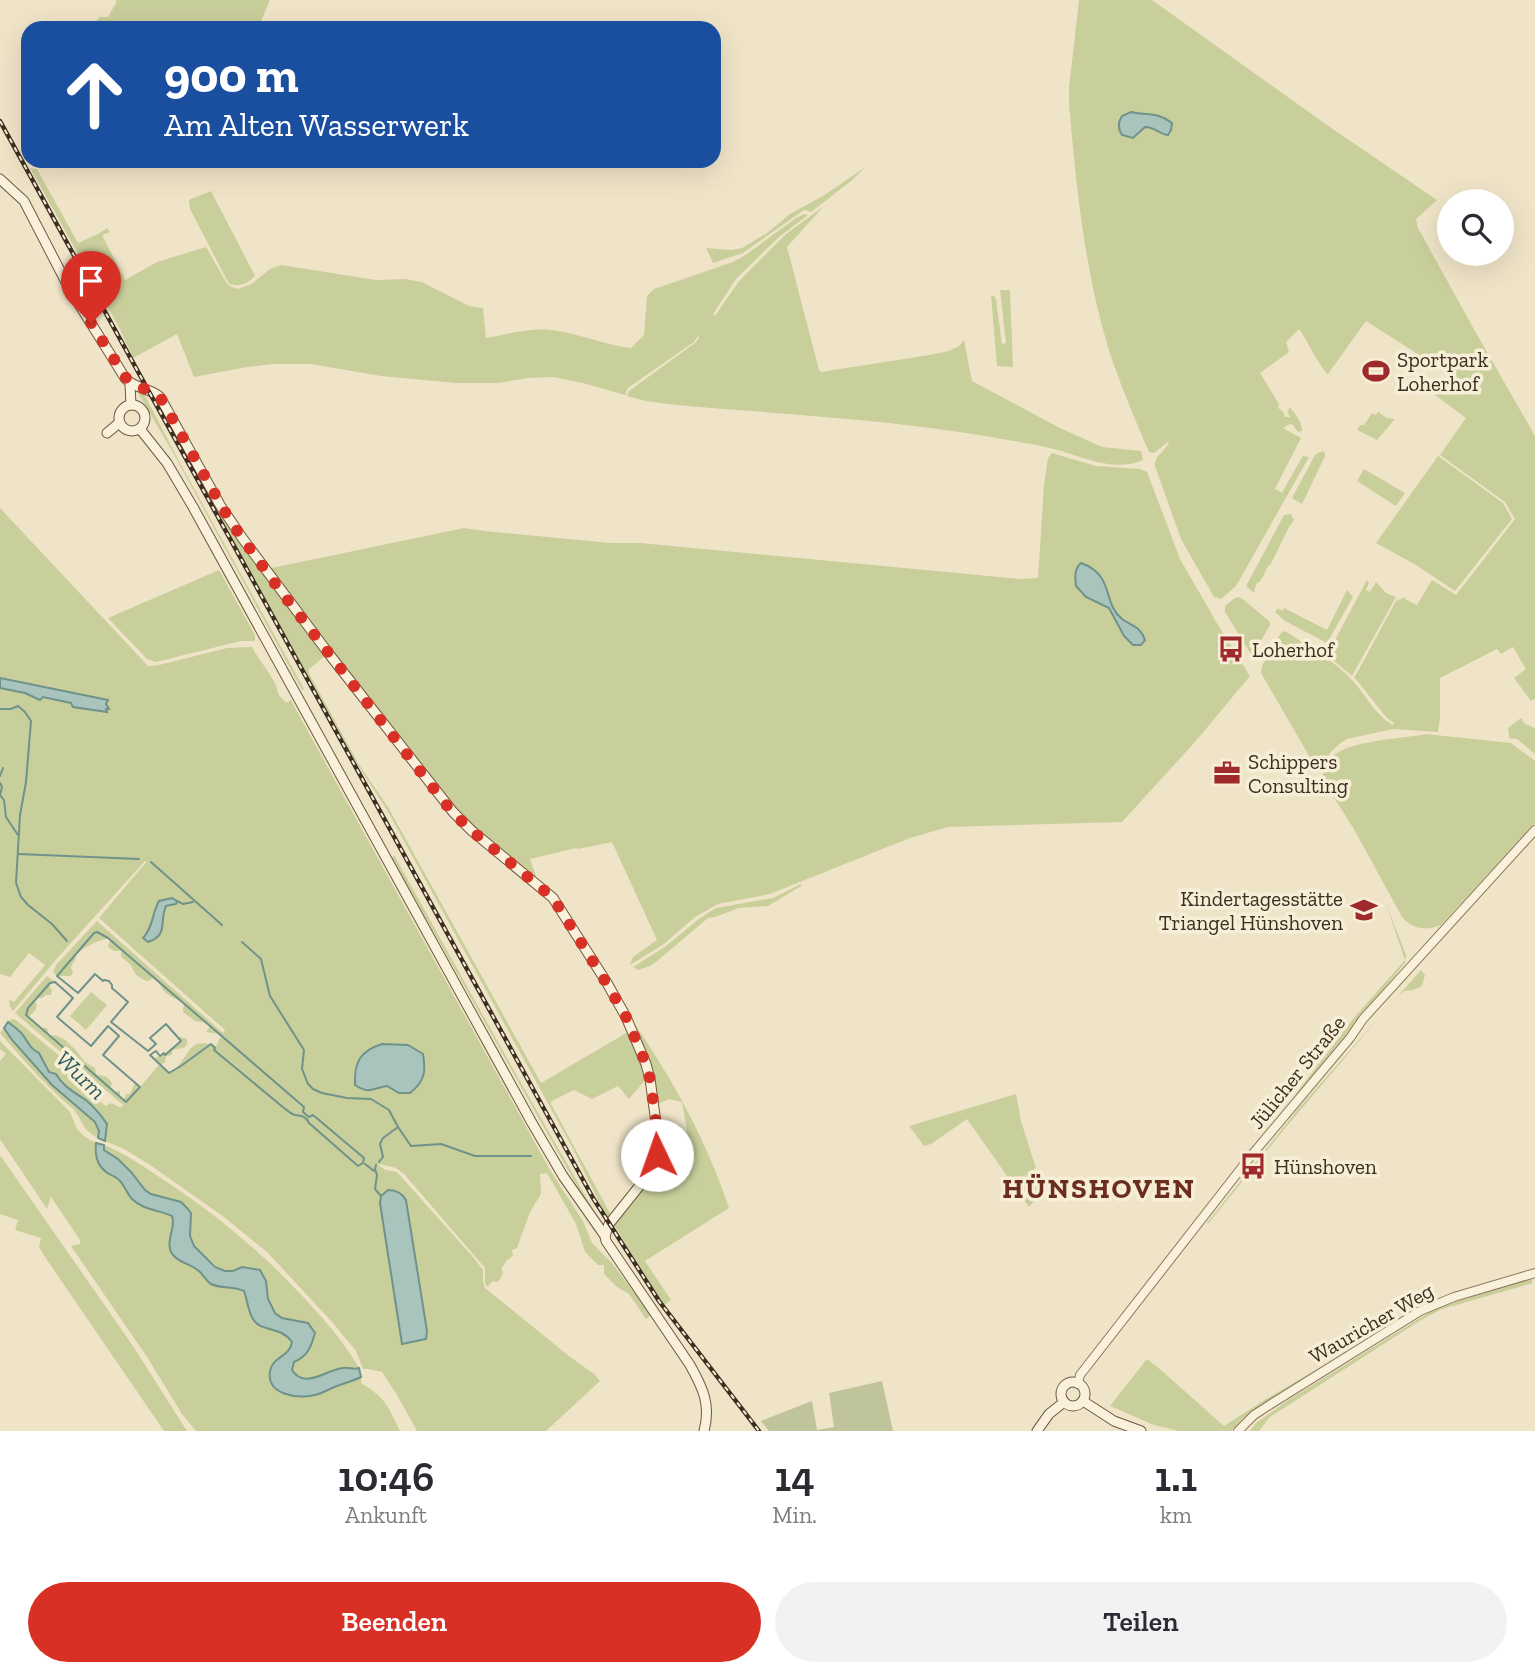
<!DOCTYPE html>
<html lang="de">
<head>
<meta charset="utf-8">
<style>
	:root { --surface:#fff; --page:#f2f2f3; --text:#2b2b33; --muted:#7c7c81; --accent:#d93025 }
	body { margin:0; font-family:"Zilla Slab",serif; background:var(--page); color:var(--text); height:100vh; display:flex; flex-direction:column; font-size:26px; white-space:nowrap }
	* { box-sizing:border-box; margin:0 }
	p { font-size:23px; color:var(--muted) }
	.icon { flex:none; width:38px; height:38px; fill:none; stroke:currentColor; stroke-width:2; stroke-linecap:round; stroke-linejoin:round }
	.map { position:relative; height:1431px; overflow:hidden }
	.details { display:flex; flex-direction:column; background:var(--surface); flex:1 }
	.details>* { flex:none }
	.top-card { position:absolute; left:21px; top:21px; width:700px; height:147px; border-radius:21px; box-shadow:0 7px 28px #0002; background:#1a4fa0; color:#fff; overflow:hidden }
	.tools { position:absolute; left:1437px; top:189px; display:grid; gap:14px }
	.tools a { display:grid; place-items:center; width:77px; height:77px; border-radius:50%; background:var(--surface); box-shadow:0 7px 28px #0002; font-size:35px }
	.pin { position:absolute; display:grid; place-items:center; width:60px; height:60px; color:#fff; margin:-72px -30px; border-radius:50% 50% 50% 0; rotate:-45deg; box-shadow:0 0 7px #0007 }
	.pin .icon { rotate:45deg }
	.me { position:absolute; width:77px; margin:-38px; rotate:357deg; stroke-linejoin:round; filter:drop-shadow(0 0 5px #0008) }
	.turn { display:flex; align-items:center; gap:24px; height:147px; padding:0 28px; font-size:32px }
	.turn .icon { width:91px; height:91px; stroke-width:2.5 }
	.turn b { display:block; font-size:49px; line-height:60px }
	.eta { display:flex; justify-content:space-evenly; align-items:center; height:119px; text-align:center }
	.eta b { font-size:42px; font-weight:600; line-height:49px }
	.action { display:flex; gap:14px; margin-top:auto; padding:14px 28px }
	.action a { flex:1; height:80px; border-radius:42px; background:var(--accent); color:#fff; font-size:28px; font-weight:600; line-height:80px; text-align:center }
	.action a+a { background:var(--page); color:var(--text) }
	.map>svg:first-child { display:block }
	.green { fill:#c9cf9b }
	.cemetery { fill:#bfc49a }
	.water { fill:#a9c4bc; stroke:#6f938a; stroke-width:2 }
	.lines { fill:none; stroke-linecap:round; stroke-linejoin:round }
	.stream { stroke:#6f938a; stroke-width:2 }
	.tertiary-casing { stroke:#8d765c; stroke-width:10 }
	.secondary-casing { stroke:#6f573f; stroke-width:11 }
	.tertiary { stroke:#faf1dc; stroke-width:8 }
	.secondary { stroke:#faf1dc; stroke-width:9 }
	.rail-casing { stroke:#3d2e20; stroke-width:4.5 }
	.rail { stroke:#f7eed8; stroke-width:2; stroke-dasharray:5; stroke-linecap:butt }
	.route { stroke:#d93025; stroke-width:12; stroke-dasharray:0 21.6 }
	.labels { text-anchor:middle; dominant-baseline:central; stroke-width:7; stroke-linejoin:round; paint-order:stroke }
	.poi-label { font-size:21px; fill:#3d2e20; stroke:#f7eed8; text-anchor:start }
	.street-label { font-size:21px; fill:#3d2e20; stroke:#f7eed8 }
	.water-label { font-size:23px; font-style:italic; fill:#2f5d5a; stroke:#f7eed8 }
	.district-label { font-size:28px; font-weight:bold; letter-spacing:2px; fill:#6b2e1e; stroke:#f7eed8 }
</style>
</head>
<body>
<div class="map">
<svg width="1535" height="1431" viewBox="0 0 1535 1431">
	<rect width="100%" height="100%" fill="#f0e4c8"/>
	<!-- green -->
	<g class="green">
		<polygon points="116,0 270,0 258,28 96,28 95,22 100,17 108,17 116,3"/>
		<path d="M1079,0h73l175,125 110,75 -21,19 2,9 57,103 60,105v263l-4,2 -17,-23 12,-9 -13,-22 -12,7 -4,-5 -57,29v39l-2,15 -45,-3 -46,10 -8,5 -9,9 -11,20 -58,-100 1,-7 19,-33 4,-2c22,15 49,29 67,49 14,15 23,35 41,45l1,-2 -7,-5 -33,-41 4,-6 38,-70 9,-4v2l12,6 15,-25 24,15 59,-76 -10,-17 -65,-47 26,-37 -31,-23 14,-21 -83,-53 -38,53c-8,-6 -21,-34 -29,-45l-13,13 3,10 -29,21 19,31 -1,4 5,3 2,6h5l-3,-5 3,-5c5,7 12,14 12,24l-4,1 -5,-7 -3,-1 -7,4 18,10 -26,51 7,4 19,-34 2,-3 6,1 -73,129 -15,13 -7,-2 -33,-58 -26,-73c-1,-11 12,-15 14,-25l-15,12 -5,-1c-15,-35 -30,-70 -41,-105 -24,-80 -32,-162 -39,-244v-15z"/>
		<polygon points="867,166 851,181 811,212 804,210 743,253 713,263 706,248 731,250 742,248 767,233 790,214 823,196"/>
		<path d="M30,168l7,1 41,74 20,-9 9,-6 3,4 -8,3 23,45 32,-18 49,-15 22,38 9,4 13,-4 20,-16 11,-4 95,15 29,-1 17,3 47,24 14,2 3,30c20,-4 44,-10 65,-8 27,3 53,15 80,18l13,-13 3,-39 7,-7 79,-27 11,-6 52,-38 8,-4 4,1 -29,22 -43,42 -23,35 2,2 24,-35 47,-47 38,-28 -37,41 32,123 2,2 108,-17 20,-4 10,-5 5,-6 8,41 86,46 44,20 39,4 2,9c-26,12 -56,-1 -82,-9 -14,-4 -28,-7 -42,-9 -113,-22 -229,-27 -343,-37l-30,-4 -19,-5 2,-5 66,-48 4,-5 -1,-2 -4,6 -66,46 -3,7 -42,-12 -30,-6 -25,1 -30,5h-42l-75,-7 -70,-12h-37l-27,3 -53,10 -17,-43 -44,24 -13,-29z"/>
		<path d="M211,191l44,85c-8,8 -15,11 -26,8l-39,-75 -1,-9 2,-1z"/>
		<polygon points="1000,290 1010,290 1013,367 997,366 991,296 994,296 996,299 1002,344 1006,343"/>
		<polygon points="138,390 143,392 180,463 304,689 302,690 171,449 138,393"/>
		<polygon points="154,395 156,396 189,455 326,655 308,670 311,677 358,763 388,807 541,1083 628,1032 644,1069 646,1079 629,1099 618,1086 592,1099 574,1090 550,1102 611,1215 607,1218 572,1147 387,810 350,753 248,573 240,554"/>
		<polygon points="1378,412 1387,418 1395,419 1377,440 1357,430 1360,425 1364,425 1372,413 1376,415"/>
		<polygon points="1323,451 1325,453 1325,456 1302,504 1292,498 1315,455 1318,453"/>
		<polygon points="1052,453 1096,466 1140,469 1147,472 1180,559 1218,625 1250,676 1195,742 1122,822 948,827 910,838 770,894 718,904 695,917 664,944 630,965 633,957 657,940 612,842 578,849 576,848 530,859 536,876 532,876 477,829 442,795 372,702 267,569 464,528 485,531 611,543 640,543 1021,579 1038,578 1044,485 1048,458"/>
		<polygon points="1438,456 1503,503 1512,519 1455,591 1416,565 1376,543"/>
		<polygon points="1364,469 1405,493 1396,506 1357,481"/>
		<path d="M0,508l148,158 11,-1 68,-17 25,-1c7,14 26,34 26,47l8,9 5,-3 3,6 256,464 33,51 9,22 20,20 39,52 -5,4 -17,-25 -12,-7 -13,-13v-9h-6l-13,-13 -9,-28 -29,-51 -7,1 1,20 -11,18 -13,36 -5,2 1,6 -6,4 -6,9 2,3 -2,6 -4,4 -4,-1 -6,6 -2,-4v-15l-81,-94 -8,-6 -17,-4 -1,1 8,5 11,2 76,85 10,13v11l2,7 84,68 25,18 6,7 -54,50h-129l-20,-36 -15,-23 -14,-3h-5l-7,-18 -23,-28 -65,-70 -44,-36 -74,-52 -26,-16 -19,-8 2,-17 -6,-8 -12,-13 -16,-10 -14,-13 -3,-6 -7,-2 -10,-19c-10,-5 -20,-21 -31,-31l2,-2 3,-1 3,1 69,57 -5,9 26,20 5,-3 10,5 2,-3 -108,-92 32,-37 8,6 -6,3 3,6 -1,4h-5l-4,3h-5l-3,3 3,4 -2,6 -7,6 12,11h7l1,3 -1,3 3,3 5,-2 9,4 12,11 9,12 10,6 1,6 11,3 5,6 -2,6 4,3 6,-1v7l4,2 2,-6h4l5,-11 5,4 17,-20 2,-3 -5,-5 10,-6 2,1 15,-13 -3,-3 2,-1 7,2c2,9 -5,10 -12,10l-3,2v4l-6,1 -1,6 -4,3 8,8c22,-12 15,-38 47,-27l5,-10 -2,-2 -13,-2 4,-6 -4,-3 -11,-2 -12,-9 1,-8c-6,-5 -15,-7 -20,-13 -4,-6 -4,-8 -11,-13l-5,3 -4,-1 -8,-5 -6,-11 -9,-7v-6h-7l-6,-4 2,-7 -2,-1c-8,0 -28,10 -33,17l1,2 -5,9 2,6 -2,3h-14l-4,-4 3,-7 41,-44 126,112 2,-3 -126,-112 48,-57h-2l-85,94 -47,56 -3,-4 -1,-8 5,3 31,-37 -16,-12 -19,24 -10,-3v-286l25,5 14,6 3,-2 30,6 1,4 33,5v-8l2,-4 -108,-22z"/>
		<path d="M1291,514l3,6 -5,7 -18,37c-8,5 -6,16 -15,20l-2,9 -8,-7 38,-71z"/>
		<polygon points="219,570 255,635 255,641 241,641 156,662 147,659 108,618"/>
		<polygon points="1367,580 1369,583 1366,590 1370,592 1376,582 1386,593 1396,597 1352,676 1327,655"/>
		<polygon points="1347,590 1353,597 1327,643 1285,621 1275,612 1278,608 1282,611 1284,608 1327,630"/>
		<polygon points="1239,597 1244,600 1270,622 1270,625 1253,655 1251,654 1225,612 1225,606 1235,598"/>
		<polygon points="1521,718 1525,724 1535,728 1535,754 1517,739 1509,738 1508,728"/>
		<path d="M1426,734l85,9 24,18v62l-94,102c-14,6 -28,5 -39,-8l-47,-86 -33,-53c2,-7 4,-14 9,-20 16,-18 70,-19 95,-24z"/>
		<polygon points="394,855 508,1060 594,1211 592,1212 590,1209 392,858"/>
		<polygon points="801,884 801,886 768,906 739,908 715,917 708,918 656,962 650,966 638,970 633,967 666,946 700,918 716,908 773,898"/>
		<polygon points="1385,901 1406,955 1405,963 1296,1095 1295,1095 1353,1019 1405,960"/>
		<polygon points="1421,970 1425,975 1422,986 1413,990 1404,991 1394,1000 1286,1127 1208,1224 1207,1223 1299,1108"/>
		<polygon points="91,992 107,1005 86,1030 70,1016"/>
		<path d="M632,1020c41,60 74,119 97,188l-84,53 26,39 -7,5 -50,-80 36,-46 11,-43 26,-5 -5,-29 -13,-3 -13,6z"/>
		<path d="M4,1028l8,12 40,45 43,37 5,9 -2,7c-17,-9 -14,-16 -25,-29 -27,-23 -50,-49 -73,-76z"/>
		<path d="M0,1041l70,71 7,17 8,8 11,6 -1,8 10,20 16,10 9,16 20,13 13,2 9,4 3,8 -5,14 7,21 21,11 13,14 25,3 8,4 14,34 28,10 6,8c-1,10 -6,12 -16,16l39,36c15,-7 31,-10 46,-18v6c25,15 26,22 39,48h-204l-14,-17 -35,-57 -76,-111 9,-2v-4l-29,-43 -4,12 -47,-70v-78l6,-7 -6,-5z"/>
		<polygon points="1016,1094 1021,1121 1036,1168 1020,1179 1035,1171 1049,1184 1029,1207 967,1119 931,1144 924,1146 909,1126"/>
		<path d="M104,1145c22,9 40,22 60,35 53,35 100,74 143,121 19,21 38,42 52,67 -6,2 -10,0 -16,1 -17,5 -40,19 -51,1l2,-8 -3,-42c-22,-3 -23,-21 -25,-39l-24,-14c-20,9 -25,0 -39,-13 -6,-5 -12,-9 -13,-18 -1,-7 0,-16 1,-23l-46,-23 -14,-18 -27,-22z"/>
		<polygon points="0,1155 133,1346 187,1431 164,1431 47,1260 39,1247 41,1238 15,1230 18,1220 0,1214"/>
		<polygon points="1531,1279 1533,1283 1442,1309 1421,1320 1270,1417 1259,1431 1250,1431 1256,1423 1287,1401 1436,1308"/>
		<polygon points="1147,1359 1161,1370 1224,1426 1266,1399 1333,1360 1307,1378 1243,1418 1231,1431 1179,1431 1154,1425 1110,1406"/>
	</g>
	<!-- cemetery -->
	<polygon class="cemetery" points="882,1381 893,1431 769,1431 761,1421 812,1401 817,1430 834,1427 829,1393"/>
	<!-- water -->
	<g class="water">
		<path d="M1131,112c17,4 25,-1 41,11l-1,7 -3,5c-9,-1 -13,-8 -23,-8l-12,11 -11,-3c-4,-6 -4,-13 0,-19z"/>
		<path d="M1081,563c34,12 21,40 41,56 10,7 19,8 23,21l-4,5h-8l-9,-9 -15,-28 -23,-11 -10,-11c-1,-9 -2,-17 5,-23z"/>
		<polygon points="0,678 108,700 106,704 109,709 106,709 107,712 73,707 71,703 43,697 40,700 25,693 0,688"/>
		<path d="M172,898l5,3 -1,3 -10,2c-7,15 3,29 -18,36l-5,-4c10,-10 9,-25 16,-37z"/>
		<path d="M8,1022c5,4 11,8 15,13 5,7 7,14 16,18l10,19 7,2c7,13 20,19 31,27 8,7 14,14 20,23l-2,17 -7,-3 1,-7 -4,-9 -43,-37 -40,-45 -8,-12z"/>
		<path d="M382,1044l26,1 15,9c3,18 2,27 -13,39h-11l-12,-7c-15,2 -17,9 -32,-1 -1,-23 5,-34 27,-41z"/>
		<path d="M96,1143l8,2v5l14,9 13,13 14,18 6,4 30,8 6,6 4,5 -1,23 4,10 21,21 10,4h8l9,-4 18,3 6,11 2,18 7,14 7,5 26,5 7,10c-4,14 -7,23 -21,29l-2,8c13,20 33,0 51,-2 6,-1 10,2 16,0l2,9c-10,5 -20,7 -31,12 -5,2 -10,5 -15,6 -18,4 -49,0 -45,-24 3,-15 20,-14 22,-29 -12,-17 -31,-9 -39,-23 -5,-8 -6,-20 -9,-28 -10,-5 -23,-2 -33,-7 -4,-2 -8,-9 -11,-12 -9,-9 -27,-10 -30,-23 -3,-12 6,-21 2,-33 -13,-6 -29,-6 -40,-17 -5,-5 -7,-13 -12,-18 -3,-4 -10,-6 -14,-9 -10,-8 -11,-18 -10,-29z"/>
		<path d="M388,1190c8,0 14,3 18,10l21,131 -1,8 -24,5 -22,-141 1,-7z"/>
	</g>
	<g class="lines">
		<!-- stream -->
		<g class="stream">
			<polyline points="0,709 11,709 18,706 25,712 31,721 26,782 20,815 16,883 21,897 28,905 52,924 67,941"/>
			<polyline points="0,776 3,768"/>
			<polyline points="0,783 2,787 0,795 4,800 6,817 18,835"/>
			<polyline points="18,854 139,859"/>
			<polyline points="151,862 222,925"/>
			<polyline points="177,901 183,904 193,902"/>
			<path d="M97,932l11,6 196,169 -1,5 6,5 4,-2 51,43 -1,5 -5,3 -49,-43c-3,-7 -7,-7 -14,-8 -4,-1 -8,-5 -11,-7l-70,-58 1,-2 -4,-4 -30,22 -12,7 -19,-18 6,-4 4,5 4,-3 1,2 16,-14 -15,-17 -16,14 6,6 -8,7 -37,-29 17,-20 -16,-14v-3l-3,-4 -5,-1 -1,1 -8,-7 -17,19 -21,-17 37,-43z"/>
			<polyline points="242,942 261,959 270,996 304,1050 302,1069 308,1084 313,1089 322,1093 347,1098 371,1099 389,1110 398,1127 411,1146 441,1144 475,1156 531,1156"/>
			<polygon points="55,982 73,998 57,1017 91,1046 108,1026 119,1036 103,1055 140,1087 126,1102 26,1015 28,1008 50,983"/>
			<polyline points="379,1162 383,1157 380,1144 383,1138 398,1127"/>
			<polyline points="365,1164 374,1171"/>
			<polyline points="376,1165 375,1169 377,1175 375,1189 381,1196"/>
		</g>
		<!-- tertiary casing -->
		<g class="tertiary-casing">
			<g id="tertiary">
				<polyline points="1078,1384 1080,1375 1250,1157 1350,1038 1363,1019 1535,830"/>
				<polyline points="1238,1431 1254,1415 1271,1404 1420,1311 1454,1297 1535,1273"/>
			</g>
		</g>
		<!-- secondary casing -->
		<g class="secondary-casing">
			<g id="secondary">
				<path d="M0,179l24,22 45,87 56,90c10,11 25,10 35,19l60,108 23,34 86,115 124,158 19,19 81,67 54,85 19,34 20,47 4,15 7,51v25l-8,19 -40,50 -4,12"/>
				<polyline points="130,384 131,405"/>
				<circle cx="132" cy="418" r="13"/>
				<path d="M140,429l27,34 26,44 339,616 31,53 42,60 1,5 84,124c13,23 21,40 14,66"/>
				<polyline points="107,433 119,423"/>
				<circle cx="1073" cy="1394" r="12"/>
				<polyline points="1083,1401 1114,1421 1141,1431"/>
				<polyline points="1037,1431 1049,1414 1064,1402"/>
			</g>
		</g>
		<!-- tertiary -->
		<use href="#tertiary" class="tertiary"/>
		<!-- secondary -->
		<use href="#secondary" class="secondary"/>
		<!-- rail casing -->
		<g class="rail-casing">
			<polyline id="rail" points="0,121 593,1198 659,1301 759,1431"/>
		</g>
		<!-- rail -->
		<use href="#rail" class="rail"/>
	</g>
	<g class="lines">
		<!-- route -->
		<path class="route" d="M91,323l37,58c9,8 23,7 32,16l70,124 49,68 158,204 16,20 19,18 81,67 54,86 19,33 20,47 4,15 7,51v25"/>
	</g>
	<!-- icons -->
	<defs>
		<g id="stadium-bare" transform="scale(2.1)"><path d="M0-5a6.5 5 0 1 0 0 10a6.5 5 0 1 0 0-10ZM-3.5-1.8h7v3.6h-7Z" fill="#9e2a2b" stroke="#f7eed8" stroke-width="2.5" paint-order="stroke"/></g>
		<g id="bus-bare" transform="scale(2.1)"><path d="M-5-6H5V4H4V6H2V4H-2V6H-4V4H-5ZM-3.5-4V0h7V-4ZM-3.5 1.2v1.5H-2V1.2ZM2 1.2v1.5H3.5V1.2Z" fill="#9e2a2b" stroke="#f7eed8" stroke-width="2.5" paint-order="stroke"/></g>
		<g id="office-bare" transform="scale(2.1)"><path d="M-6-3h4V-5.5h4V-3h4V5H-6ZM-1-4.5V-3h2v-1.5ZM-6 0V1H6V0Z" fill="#9e2a2b" stroke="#f7eed8" stroke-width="2.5" paint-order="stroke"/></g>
		<g id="school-bare" transform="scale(2.1)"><path d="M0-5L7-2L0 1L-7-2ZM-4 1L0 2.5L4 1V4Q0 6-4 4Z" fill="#9e2a2b" stroke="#f7eed8" stroke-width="2.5" paint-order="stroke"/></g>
	</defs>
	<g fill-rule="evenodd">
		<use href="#stadium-bare" x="1376" y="371"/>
		<use href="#bus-bare" x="1231" y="649"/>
		<use href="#office-bare" x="1227" y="773"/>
		<use href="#school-bare" x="1364" y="910"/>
		<use href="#bus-bare" x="1253" y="1166"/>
	</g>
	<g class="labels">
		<!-- poi labels -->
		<g class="poi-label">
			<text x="1397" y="359">Sportpark<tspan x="1397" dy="24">Loherhof</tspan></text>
			<text x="1252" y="649">Loherhof</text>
			<text x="1248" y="761">Schippers<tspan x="1248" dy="24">Consulting</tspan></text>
			<text x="1343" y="898" text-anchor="end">Kindertagesstätte<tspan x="1343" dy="24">Triangel Hünshoven</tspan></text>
			<text x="1274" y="1166">Hünshoven</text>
		</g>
		<!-- street labels -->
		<g class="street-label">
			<text transform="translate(1297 1072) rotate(-51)">Jülicher Straße</text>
			<text transform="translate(1371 1323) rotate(-30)">Wauricher Weg</text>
		</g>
		<!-- water labels -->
		<g class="water-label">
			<text transform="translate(81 1075) rotate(44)">Wurm</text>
		</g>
		<!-- district labels -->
		<g class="district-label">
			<text x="1099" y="1188">HÜNSHOVEN</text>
		</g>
	</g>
</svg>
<div class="tools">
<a><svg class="icon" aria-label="search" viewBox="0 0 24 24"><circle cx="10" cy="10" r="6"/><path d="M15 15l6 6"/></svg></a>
</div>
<div class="pin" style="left:91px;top:323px;background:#d93025"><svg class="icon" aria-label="arrive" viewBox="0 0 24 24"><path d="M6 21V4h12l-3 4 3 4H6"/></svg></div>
<svg class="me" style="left:657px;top:1155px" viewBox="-20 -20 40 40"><circle r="19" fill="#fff"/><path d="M0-13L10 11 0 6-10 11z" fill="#d93025"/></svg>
<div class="top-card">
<div class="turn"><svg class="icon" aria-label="ahead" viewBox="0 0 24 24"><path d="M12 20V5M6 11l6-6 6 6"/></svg><div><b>900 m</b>Am Alten Wasserwerk</div></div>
</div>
</div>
<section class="details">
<div class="eta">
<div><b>10:46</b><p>Ankunft</p></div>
<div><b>14</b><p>Min.</p></div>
<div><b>1.1</b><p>km</p></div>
</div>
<div class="action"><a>Beenden</a><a>Teilen</a></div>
</section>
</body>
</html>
